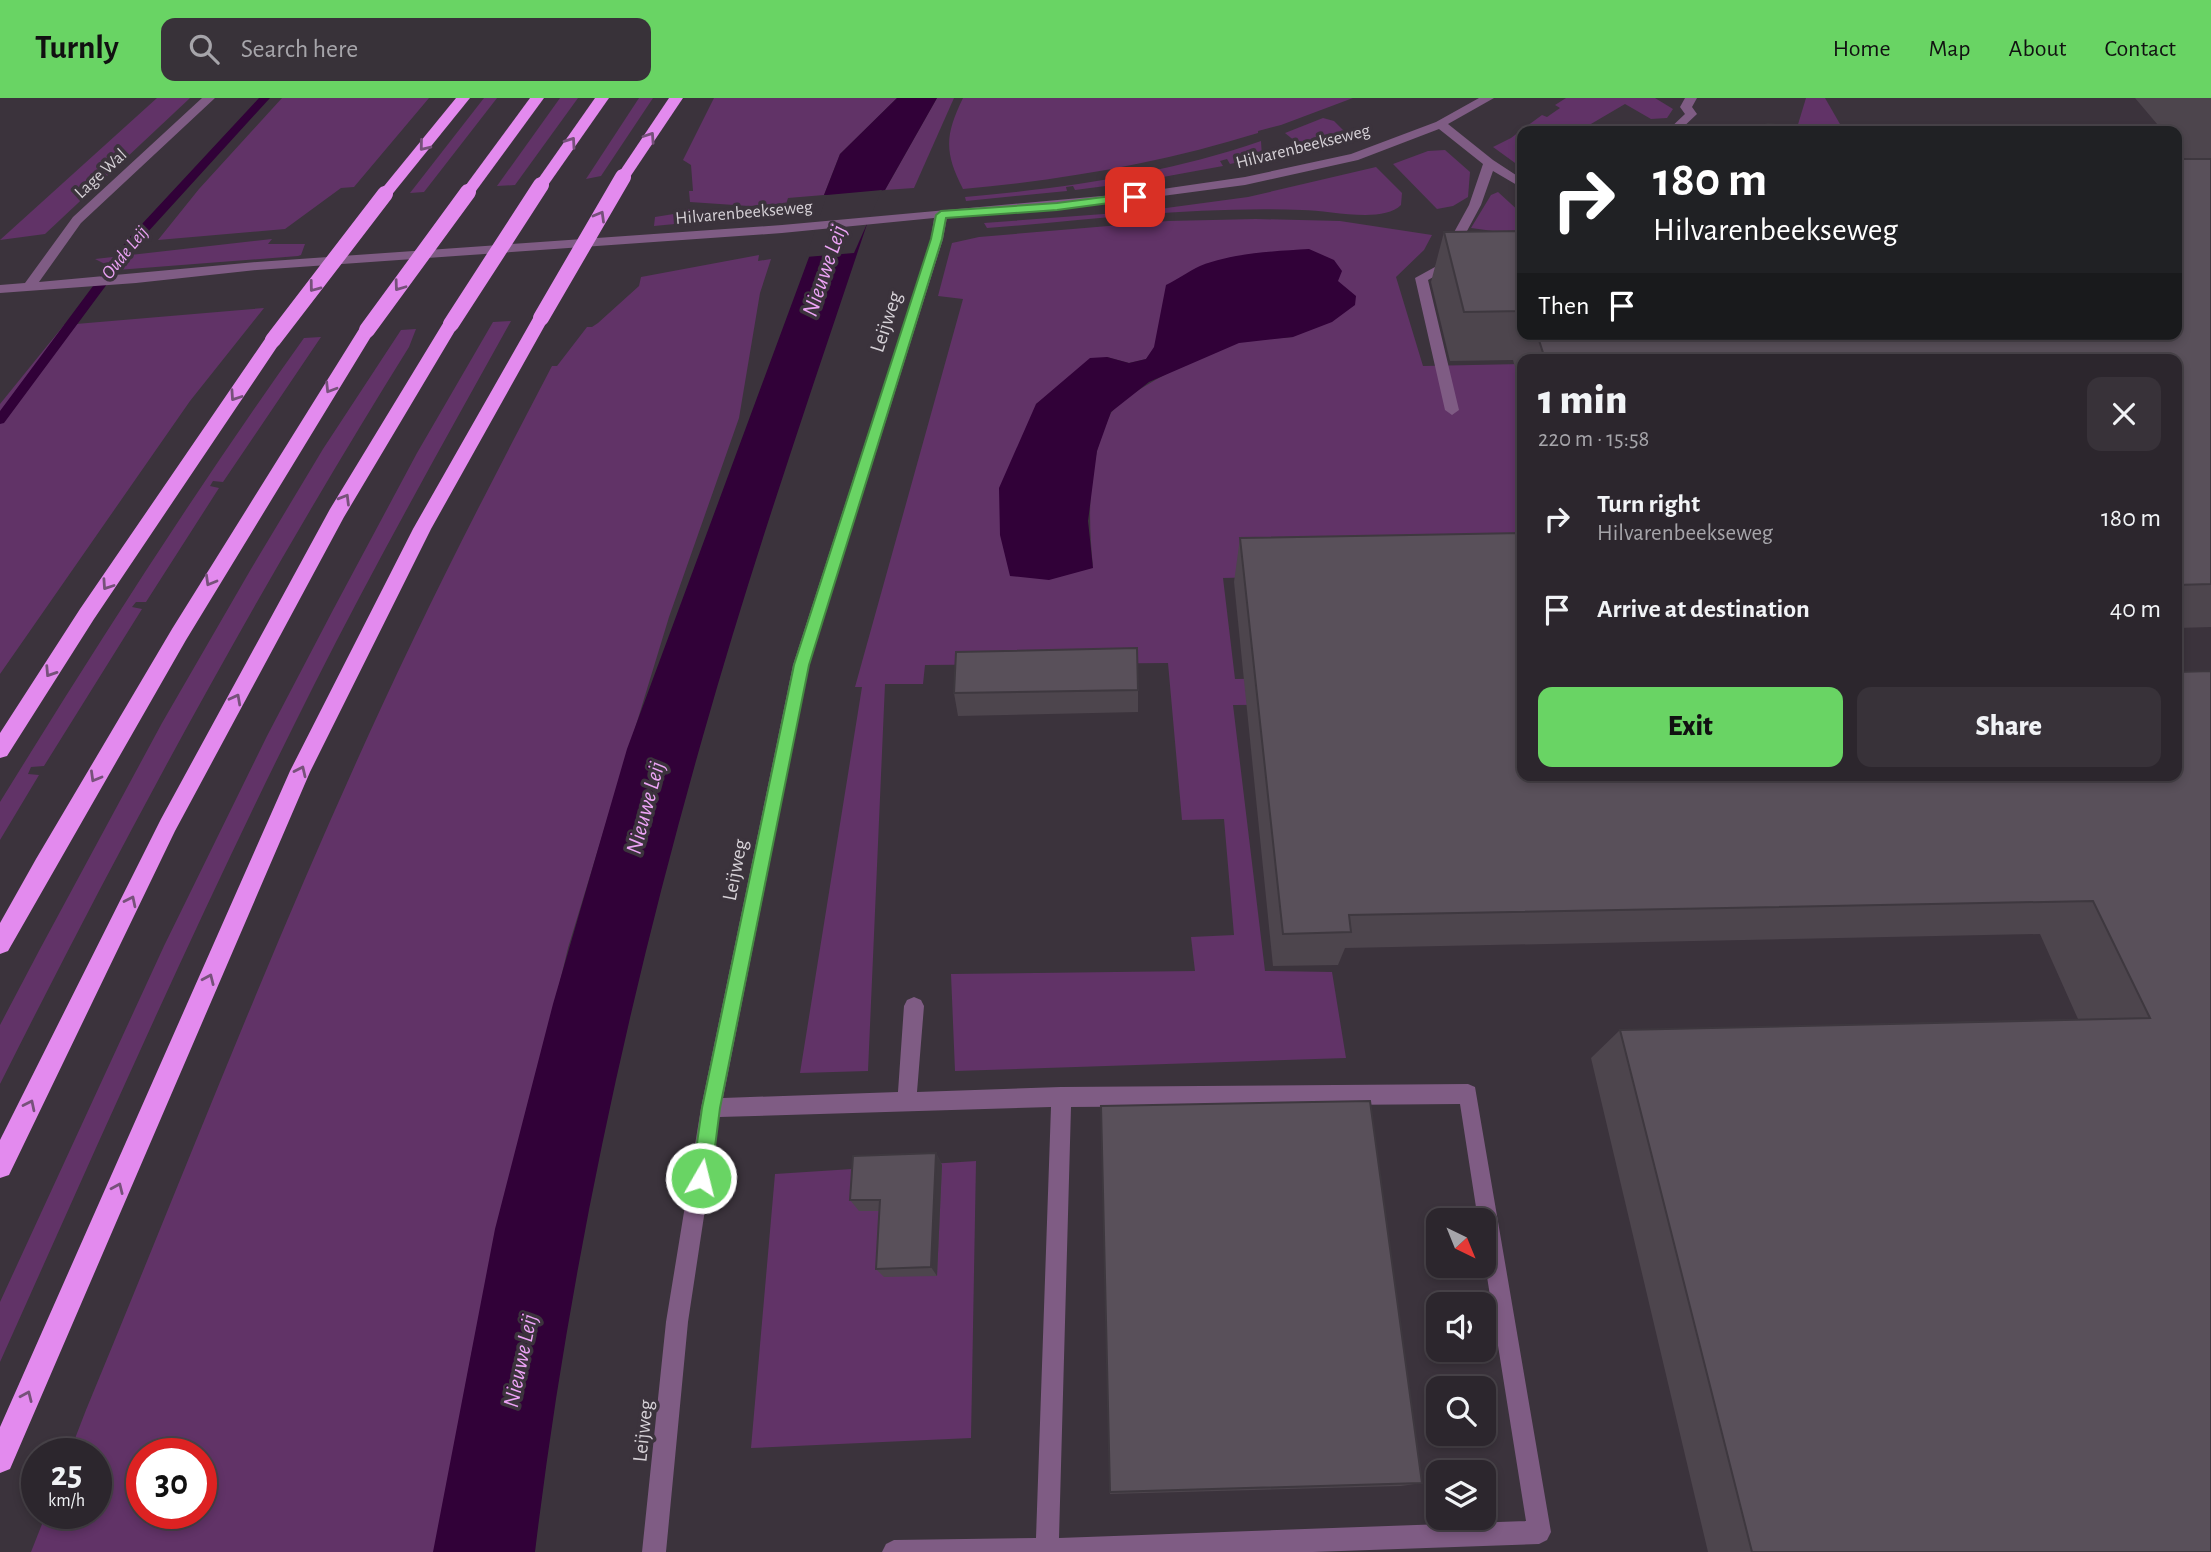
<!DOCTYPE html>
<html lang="en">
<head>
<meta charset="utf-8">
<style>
	:root { --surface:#2c262d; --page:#383239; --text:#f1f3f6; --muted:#a6a5aa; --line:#484349; --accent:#69d464 }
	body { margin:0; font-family:"Alegreya Sans",sans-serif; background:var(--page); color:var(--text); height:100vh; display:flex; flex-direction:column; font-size:26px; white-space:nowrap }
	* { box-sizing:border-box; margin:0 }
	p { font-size:23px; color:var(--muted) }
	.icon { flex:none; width:38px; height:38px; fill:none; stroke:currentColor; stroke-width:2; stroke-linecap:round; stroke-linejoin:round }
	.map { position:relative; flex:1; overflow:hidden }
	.side { position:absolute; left:1517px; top:256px; width:665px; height:427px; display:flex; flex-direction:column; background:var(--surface); border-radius:14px; box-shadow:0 4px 10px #0003,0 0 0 2px var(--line) }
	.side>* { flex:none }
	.hud { position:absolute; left:1517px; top:28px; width:665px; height:214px; border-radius:14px; box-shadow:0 4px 10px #0003,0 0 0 2px var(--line); background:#202124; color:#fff; overflow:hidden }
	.needle { width:46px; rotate:137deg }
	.tools { position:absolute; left:1426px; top:1110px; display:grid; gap:14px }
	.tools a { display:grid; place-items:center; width:70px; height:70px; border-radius:14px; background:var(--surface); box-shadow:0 4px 10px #0003,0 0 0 2px var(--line); font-size:35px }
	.speed { position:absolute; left:21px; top:1340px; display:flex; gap:14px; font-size:35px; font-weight:700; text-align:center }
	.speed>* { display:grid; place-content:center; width:91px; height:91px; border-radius:50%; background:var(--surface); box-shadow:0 4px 10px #0003,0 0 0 2px var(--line); line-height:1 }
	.speed small { font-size:18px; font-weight:400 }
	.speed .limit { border:10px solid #d22; background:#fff; color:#111 }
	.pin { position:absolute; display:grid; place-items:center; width:60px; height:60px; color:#fff; margin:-30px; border-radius:14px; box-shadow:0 4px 10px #0006 }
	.me { position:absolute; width:77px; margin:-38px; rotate:8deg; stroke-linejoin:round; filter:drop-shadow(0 0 5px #0008) }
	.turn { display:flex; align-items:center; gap:24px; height:147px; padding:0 21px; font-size:32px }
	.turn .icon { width:91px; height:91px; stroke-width:2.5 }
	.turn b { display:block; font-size:49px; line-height:60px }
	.then { display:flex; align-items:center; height:66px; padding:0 21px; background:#0003; gap:14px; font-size:26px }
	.round { display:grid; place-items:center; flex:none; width:74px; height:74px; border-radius:14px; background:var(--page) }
	.headline { display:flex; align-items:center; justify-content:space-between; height:119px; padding:0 21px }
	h1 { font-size:42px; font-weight:800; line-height:52px }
	.cta { display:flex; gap:14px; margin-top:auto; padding:14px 21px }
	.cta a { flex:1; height:80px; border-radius:14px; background:var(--accent); color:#111; font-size:28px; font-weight:800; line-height:80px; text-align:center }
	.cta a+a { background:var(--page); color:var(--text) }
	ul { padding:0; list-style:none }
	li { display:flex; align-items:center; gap:21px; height:91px; padding:0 21px }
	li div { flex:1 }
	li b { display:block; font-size:26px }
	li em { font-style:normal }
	header { display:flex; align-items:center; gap:42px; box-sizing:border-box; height:98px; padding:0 35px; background:var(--accent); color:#111 }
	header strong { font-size:33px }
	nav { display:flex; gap:38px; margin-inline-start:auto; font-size:24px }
	.search { width:490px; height:63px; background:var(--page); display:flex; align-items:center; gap:18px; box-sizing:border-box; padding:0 24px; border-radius:14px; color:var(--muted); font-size:26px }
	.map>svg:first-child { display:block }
	.green { fill:#613367; fill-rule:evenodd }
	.water { fill:#310138 }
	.pier { fill:#3b333c }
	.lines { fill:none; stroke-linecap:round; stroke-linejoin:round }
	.stream { fill:#310138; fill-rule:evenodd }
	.minor { fill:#7f5c84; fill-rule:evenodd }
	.highway { fill:#e38aee; fill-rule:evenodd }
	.highway-bridge { stroke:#e38aee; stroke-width:16 }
	.wall { fill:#4d454d }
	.shaded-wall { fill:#3e383f }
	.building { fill:#59505a; stroke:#3e383f; stroke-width:2 }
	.oneway { stroke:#76517a }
	.route { fill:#69d464; stroke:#448a41; stroke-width:2 }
	.labels { text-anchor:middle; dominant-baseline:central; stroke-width:7; stroke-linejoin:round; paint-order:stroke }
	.far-street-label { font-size:18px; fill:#d5d0d6; stroke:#3b333c }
	.far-water-label { font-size:19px; font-style:italic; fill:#eca3f5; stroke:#3b333c }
	.street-label { font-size:21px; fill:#d5d0d6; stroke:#3b333c }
	.water-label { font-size:23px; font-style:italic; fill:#eca3f5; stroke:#3b333c }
</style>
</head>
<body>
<header>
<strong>Turnly</strong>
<div class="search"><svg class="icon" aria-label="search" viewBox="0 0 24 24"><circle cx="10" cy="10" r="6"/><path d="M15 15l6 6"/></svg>Search here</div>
<nav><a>Home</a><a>Map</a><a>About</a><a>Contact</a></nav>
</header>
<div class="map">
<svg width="2211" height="1454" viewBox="0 0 2211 1454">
	<rect width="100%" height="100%" fill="#3b333c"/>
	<!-- green -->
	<g class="green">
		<polygon points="157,0 190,0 45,136 0,142"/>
		<polygon points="282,0 429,0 354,89 341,90 285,131 158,142 199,91"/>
		<polygon points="484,0 497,0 424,94 410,95"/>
		<polygon points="560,0 578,0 515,87 497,88"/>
		<polygon points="639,0 653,0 601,78 586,81"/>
		<polygon points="714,0 897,0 840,56 824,97 788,100 786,106 749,108 690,104 689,93 693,93 691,67 683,62"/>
		<polygon points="937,0 954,0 914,90 885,92"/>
		<path d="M963,0h390l-72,27 -23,6v2c-97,30 -195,47 -295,56 -19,-37 -18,-54 0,-91z"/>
		<polygon points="1566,0 1655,0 1673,11 1667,20 1651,21 1625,6 1579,33 1522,33 1522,70 1493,49 1511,40 1542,17 1547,19 1560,10 1555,7"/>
		<polygon points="1806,0 1825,0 1844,33 1796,33"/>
		<polygon points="1323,20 1334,23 1346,35 1301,48 1285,35"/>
		<path d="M1261,43l1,16 -32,7 -3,-5 -7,2 3,5 -71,13 -3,-4 -7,1 2,5 -69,9 -2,-4 -7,1 1,4 -101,10 -1,-4c100,-9 201,-23 296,-56z"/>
		<polygon points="1445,52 1470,74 1468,99 1453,108 1437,111 1393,66 1428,53"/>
		<path d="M1376,69l26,26 -1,12c-19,19 -72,5 -99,5 -105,-4 -211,10 -315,18l-3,-5 160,-12 104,-14z"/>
		<polygon points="1498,94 1522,116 1522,137 1471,130 1491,97"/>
		<polygon points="685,110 716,120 717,123 685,126 684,120 676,121 675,126 654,128 655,119 686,114"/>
		<path d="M1256,121l84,2 92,14 -8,15 -28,27 27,89 99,-2v55h-5l5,16v135l-299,8 12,101 136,-2 7,27 -145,1 32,266 67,1 14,86 -391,13 -4,-97 244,-3 -4,-34 43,-2 -10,-116 -42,1 -14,-157 -243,2 -2,19h-38l-17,387 -68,2 62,-386h-7l108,-388 -25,-3 14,-53 27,-6 189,-16zM1286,153l7,86c-18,2 -37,1 -54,5 -26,7 -117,50 -129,73 -23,46 -22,103 -17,152l-57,-163 71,-47 22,6 17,-4 77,-99z"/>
		<polygon points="272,141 268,146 305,146 301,157 298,158 117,172 95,161"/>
		<path d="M759,157l-1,6 13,-2 -11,34 -21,125 -70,199 -101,331 -96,403 -37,201h-404l15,-38h50v-60h-27l17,-44c107,-258 207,-520 328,-772 44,-92 91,-182 138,-272h5l30,-39h5l6,-4 41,-37 2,-9zM142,1356h59v60h-59z"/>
		<polygon points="264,210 190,303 0,576 0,306 64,227"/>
		<path d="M511,223c-67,121 -135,241 -197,364 -112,222 -212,450 -314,677v-60l164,-356 103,-210 66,-126 84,-157 76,-131z"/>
		<path d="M416,231l-7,18c-149,239 -283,486 -409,737v-59l40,-76 122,-226 89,-154 72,-120 78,-119z"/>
		<path d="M321,239l-98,145 -10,-1 -3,5 9,2 -73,114h-10l-4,5 10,2 -98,157 -13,1 -3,7 11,1 -39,65v-38c97,-157 196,-313 304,-464z"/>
		<polygon points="976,1063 971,1340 751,1350 775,1076"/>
	</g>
	<!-- water -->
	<g class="water">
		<path d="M897,0h40l-52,92 -7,1c-60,181 -123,361 -175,545 -76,267 -135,541 -168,816h-102l62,-323 58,-225 74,-255 205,-554h-8l16,-41z"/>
		<path d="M1309,151l25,11 8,11 -4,10 18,15 -1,9 -23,17 -39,15 -54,6 -90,39 -38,30 -14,39 -9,70 5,47 -44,12 -39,-4 -10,-41 -1,-47 37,-84 54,-46 17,-1 22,6 17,-4 8,-12 12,-62c12,-6 23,-14 34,-19 32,-13 75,-15 109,-17z"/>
	</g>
	<!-- pier -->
	<polygon class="pier" points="882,92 854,155 806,159 827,97"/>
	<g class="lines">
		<!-- stream -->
		<polygon class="stream" points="259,0 270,0 136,147 4,325 0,326 0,313 128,141"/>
		<!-- minor -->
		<g class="minor">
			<path d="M202,0h13l-134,125 -42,59 218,-20 525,-37 353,-32 110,-16 106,-23 85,-32 43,-24h15l-46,26 45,36 29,19v9l-29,-17 -12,34 -35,65 -18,10 31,130 -7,5 -7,-5 -30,-132 20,-11 34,-62 14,-41 -44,-35 -81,31 -113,25 -188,25 -110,7 -4,22 -134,426 -86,433 175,-6 6,-86 3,-6 7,-3 7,3 3,6 -7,86 144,-5 407,-3 7,3 76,445 -4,8 -8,4 -226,8h-431l4,-8 8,-4 142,-2 15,-431 -332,10 -31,205 -22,230h-24l24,-230 35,-214 92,-443 138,-426 3,-21 -152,15 -525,37 -121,13 -136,10v-8l25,-2 48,-66zM1460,1006l18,116h6v38l42,263 -467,17 12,-431z"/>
			<polygon points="1685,0 1697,0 1692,9 1697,16 1679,33 1667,33 1685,16 1680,9"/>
		</g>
		<!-- highway -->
		<g class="highway">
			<polygon points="456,0 470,0 390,99 380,99 378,96 380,93"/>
			<polygon points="530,0 544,0 473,97 463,97 461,94 463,91"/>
			<polygon points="595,0 609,0 546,90 536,90 534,87"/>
			<polygon points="669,0 683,0 628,82 618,82 616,79"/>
			<polygon points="541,215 549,220 431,431 310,674 10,1371 0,1375 0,1329 290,673 413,431 533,220"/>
			<polygon points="451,221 459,226 344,419 175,733 9,1077 0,1080 0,1042 161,721 330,411 445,222"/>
			<polygon points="367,227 375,232 186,542 8,853 0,856 0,825 36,761 172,531 361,228"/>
			<polygon points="273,237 281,242 279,246 94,521 7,658 0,660 0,635 80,511 267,238"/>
		</g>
		<!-- highway-bridge -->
		<g class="highway-bridge">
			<polyline points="541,220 623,79"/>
			<polyline points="451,226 541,87"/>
			<polyline points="367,232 468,94"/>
			<polyline points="273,242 385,96"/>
		</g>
	</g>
	<!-- wall -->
	<g class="wall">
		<polygon points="2135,0 2211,0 2211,529 2177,530 2177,261 1522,261 1522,295 1513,262 1450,263 1431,184 1444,134 1522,133 1522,236 2177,236 2185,61 2177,51 2177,33 2163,33"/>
		<polygon points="1240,440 1522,677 2177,677 2211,1454 1708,1454 1591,960 1620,932 2078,921 2040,836 1345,850 1338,867 1273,868 1234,484"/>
		<polygon points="1138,592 1138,614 958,618 954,595"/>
		<polygon points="1101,1008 1422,1385 1401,1388 1110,1396"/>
		<polygon points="936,1055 942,1067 937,1178 884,1179 876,1171 879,1113 859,1113 850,1102"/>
	</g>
	<!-- shaded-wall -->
	<polygon class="shaded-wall" points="936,1055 942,1067 937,1178 931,1169"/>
	<!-- building -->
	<g class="building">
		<polygon points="1768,26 1788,28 1805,33 1745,33"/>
		<polygon points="2177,61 2211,61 2211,486 2177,487 2177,261 1545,261 1537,236 2177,236"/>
		<polygon points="1522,133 1522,213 1464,214 1444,134"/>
		<polygon points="1522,435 1522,677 2177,677 2177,574 2211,573 2211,1454 1752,1454 1620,932 2150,920 2093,803 1349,817 1351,834 1283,836 1240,440"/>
		<polygon points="1137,550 1138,592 954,595 956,554"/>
		<polygon points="1370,1003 1422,1385 1110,1394 1101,1008"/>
		<polygon points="936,1055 931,1169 876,1171 880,1102 850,1102 853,1058"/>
	</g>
	<!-- one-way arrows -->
	<defs><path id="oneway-chevron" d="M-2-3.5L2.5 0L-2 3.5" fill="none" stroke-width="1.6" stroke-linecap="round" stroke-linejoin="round" transform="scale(1.75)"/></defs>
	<g class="oneway">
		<use href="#oneway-chevron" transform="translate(650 39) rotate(-56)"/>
		<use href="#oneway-chevron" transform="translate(571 44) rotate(-55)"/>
		<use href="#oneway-chevron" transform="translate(424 48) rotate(129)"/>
		<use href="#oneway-chevron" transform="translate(600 118) rotate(-60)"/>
		<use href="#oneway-chevron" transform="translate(399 188) rotate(126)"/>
		<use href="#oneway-chevron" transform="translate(314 189) rotate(127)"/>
		<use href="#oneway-chevron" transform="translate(330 290) rotate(122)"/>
		<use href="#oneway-chevron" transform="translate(235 298) rotate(124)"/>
		<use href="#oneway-chevron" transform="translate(345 401) rotate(-59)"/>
		<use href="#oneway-chevron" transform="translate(210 483) rotate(120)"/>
		<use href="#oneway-chevron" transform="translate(107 487) rotate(124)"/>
		<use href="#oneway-chevron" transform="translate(50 574) rotate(123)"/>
		<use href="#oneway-chevron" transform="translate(236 601) rotate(-62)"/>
		<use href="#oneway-chevron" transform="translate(301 673) rotate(-65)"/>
		<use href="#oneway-chevron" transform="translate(95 679) rotate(120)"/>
		<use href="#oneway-chevron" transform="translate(131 803) rotate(-64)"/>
		<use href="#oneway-chevron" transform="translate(209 881) rotate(-66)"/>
		<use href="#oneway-chevron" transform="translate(30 1007) rotate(-64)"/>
		<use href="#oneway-chevron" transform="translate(118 1090) rotate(-66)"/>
		<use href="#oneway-chevron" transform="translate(27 1298) rotate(-66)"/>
	</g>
	<!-- route -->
	<polygon class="route" points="1135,95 1141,99 1139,101 1057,112 946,120 942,141 809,567 720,1010 711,1080 708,1087 701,1090 695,1087 692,1080 702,1010 794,567 931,141 936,117 941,113 1057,105"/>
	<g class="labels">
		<!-- far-street labels -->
		<g class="far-street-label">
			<text transform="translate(1303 49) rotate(-14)">Hilvarenbeekseweg</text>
			<text transform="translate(101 76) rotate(-43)">Lage Wal</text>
			<text transform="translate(744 115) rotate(-5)">Hilvarenbeekseweg</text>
		</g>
		<!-- far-water labels -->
		<g class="far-water-label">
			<text transform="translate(125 155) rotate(-51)">Oude Leij</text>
		</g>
		<!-- street labels -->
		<g class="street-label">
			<text transform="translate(886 224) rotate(-72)">Leijweg</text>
			<text transform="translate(735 772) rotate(-79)">Leijweg</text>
			<text transform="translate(643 1333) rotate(-84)">Leijweg</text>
		</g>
		<!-- water labels -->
		<g class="water-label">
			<text transform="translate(825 173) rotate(-71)">Nieuwe Leij</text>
			<text transform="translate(646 710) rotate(-75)">Nieuwe Leij</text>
			<text transform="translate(521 1263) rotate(-78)">Nieuwe Leij</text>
		</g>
	</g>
</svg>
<div class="tools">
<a><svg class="needle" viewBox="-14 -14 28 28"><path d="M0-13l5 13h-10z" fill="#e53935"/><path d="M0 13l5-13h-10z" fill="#a6a5aa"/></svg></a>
<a><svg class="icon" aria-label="sound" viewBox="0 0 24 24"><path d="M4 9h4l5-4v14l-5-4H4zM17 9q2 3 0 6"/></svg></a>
<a><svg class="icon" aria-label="search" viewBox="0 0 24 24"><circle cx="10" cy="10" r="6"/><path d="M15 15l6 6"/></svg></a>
<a><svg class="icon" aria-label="layers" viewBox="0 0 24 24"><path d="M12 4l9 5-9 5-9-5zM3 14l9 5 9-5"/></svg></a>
</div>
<div class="speed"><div>25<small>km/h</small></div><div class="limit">30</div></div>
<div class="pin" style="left:1135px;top:99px;background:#d93025"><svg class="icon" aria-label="arrive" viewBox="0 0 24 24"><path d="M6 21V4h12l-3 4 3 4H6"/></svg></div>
<svg class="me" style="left:701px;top:1080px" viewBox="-20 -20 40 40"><circle r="17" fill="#69d464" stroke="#fff" stroke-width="3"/><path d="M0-11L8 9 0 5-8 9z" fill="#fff"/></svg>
<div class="hud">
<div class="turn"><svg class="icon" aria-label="right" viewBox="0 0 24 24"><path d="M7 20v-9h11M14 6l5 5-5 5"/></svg><div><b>180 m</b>Hilvarenbeekseweg</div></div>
<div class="then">Then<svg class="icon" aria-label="arrive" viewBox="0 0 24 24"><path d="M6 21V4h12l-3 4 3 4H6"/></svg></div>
</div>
<section class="side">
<div class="headline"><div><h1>1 min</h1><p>220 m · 15:58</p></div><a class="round"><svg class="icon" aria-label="close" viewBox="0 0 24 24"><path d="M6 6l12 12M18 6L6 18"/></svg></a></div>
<ul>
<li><svg class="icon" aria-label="right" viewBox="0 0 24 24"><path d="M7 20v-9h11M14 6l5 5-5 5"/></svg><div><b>Turn right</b><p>Hilvarenbeekseweg</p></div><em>180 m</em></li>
<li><svg class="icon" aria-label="arrive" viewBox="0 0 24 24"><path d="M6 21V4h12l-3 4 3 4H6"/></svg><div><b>Arrive at destination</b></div><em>40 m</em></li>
</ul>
<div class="cta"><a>Exit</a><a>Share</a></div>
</section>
</div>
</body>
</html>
